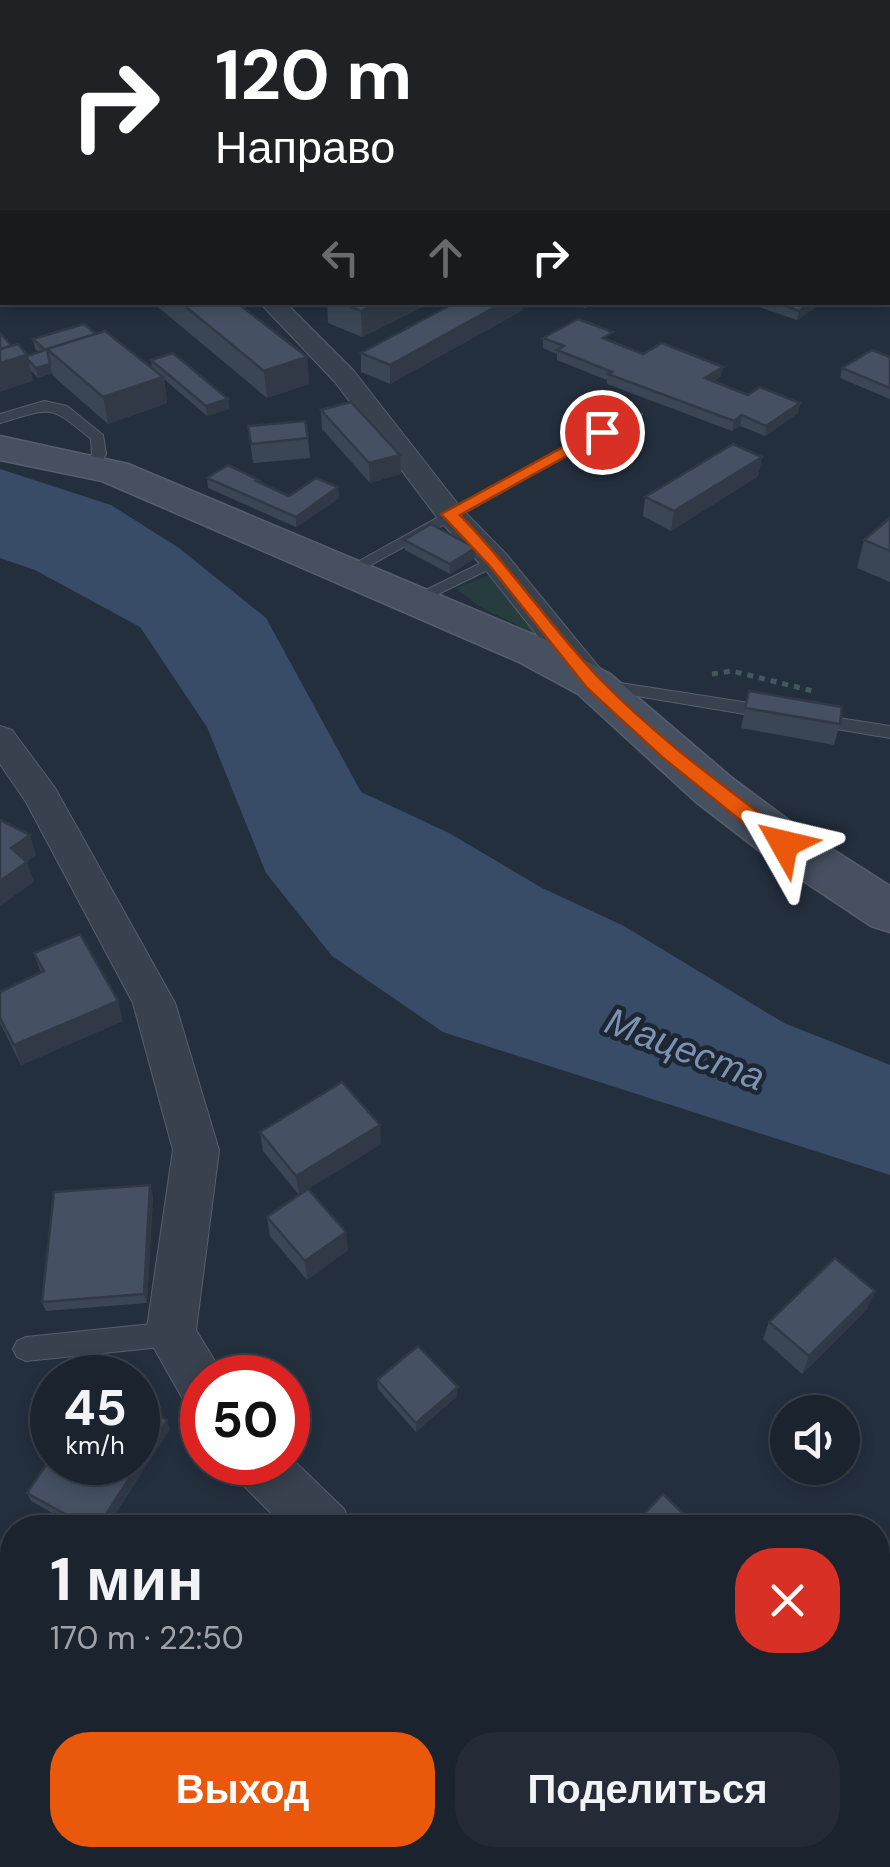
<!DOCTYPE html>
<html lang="ru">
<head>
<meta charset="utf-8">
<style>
	:root { --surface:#1b232e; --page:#242b36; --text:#f1f3f6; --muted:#a0a4aa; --line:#39404a; --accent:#ea580c }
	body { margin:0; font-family:"DM Sans",sans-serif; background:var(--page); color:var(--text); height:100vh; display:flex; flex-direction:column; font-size:38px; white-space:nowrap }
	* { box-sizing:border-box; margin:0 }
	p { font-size:32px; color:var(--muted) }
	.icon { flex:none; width:55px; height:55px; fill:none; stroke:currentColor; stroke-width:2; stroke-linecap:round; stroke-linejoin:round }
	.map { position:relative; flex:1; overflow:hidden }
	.sheet { position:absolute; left:0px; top:1515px; width:890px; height:352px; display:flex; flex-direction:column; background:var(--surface); border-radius:40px 40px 0 0; box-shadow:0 5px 15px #0003,0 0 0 2px var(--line) }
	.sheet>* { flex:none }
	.banner { position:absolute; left:0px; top:0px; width:890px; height:305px; box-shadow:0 5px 15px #0003,0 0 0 2px var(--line); background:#202124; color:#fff; overflow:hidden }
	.tools { position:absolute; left:770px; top:1395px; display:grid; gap:20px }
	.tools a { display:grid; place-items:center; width:90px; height:90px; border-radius:50%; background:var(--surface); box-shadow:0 5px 15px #0003,0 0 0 2px var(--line); font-size:50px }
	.speed { position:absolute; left:30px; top:1355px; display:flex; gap:20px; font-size:50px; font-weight:700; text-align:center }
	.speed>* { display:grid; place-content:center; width:130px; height:130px; border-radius:50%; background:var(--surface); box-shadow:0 5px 15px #0003,0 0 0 2px var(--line); line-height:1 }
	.speed small { font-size:25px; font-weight:400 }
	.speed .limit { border:15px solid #d22; background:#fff; color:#111 }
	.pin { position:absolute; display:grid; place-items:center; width:85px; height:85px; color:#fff; margin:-42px; border:5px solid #fff; border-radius:50%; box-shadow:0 2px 10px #0007 }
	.me { position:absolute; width:110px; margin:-55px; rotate:307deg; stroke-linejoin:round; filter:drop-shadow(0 0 8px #0008) }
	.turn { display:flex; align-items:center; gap:35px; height:210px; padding:0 50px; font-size:45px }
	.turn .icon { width:130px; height:130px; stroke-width:2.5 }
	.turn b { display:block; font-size:70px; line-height:85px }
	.lanes { display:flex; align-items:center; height:95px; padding:0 50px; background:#0003; justify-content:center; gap:50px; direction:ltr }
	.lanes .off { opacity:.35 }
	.round { display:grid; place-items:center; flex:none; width:105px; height:105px; border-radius:40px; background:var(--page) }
	.headline { display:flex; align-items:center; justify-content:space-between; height:170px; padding:0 50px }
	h1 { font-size:60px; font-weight:700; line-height:75px }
	.primary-button { display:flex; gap:20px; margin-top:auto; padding:20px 50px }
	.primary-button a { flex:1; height:115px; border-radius:40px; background:var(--accent); color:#fff; font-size:40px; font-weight:700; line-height:115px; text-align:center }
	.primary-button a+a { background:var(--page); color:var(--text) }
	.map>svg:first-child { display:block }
	.green { fill:#263c3f }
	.water { fill:#394c67 }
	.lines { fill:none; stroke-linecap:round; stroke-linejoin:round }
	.lane-casing { stroke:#565f6c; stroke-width:2 }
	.street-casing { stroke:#565f6c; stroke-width:2 }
	.secondary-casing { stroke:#565f6c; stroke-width:3 }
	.path { stroke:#44595c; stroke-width:5; stroke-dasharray:6 6; stroke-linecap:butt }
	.lane { fill:#38414e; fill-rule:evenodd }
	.street { fill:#38414e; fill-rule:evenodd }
	.secondary { fill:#465061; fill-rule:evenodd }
	.wall { fill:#3b4654 }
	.shaded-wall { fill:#303945 }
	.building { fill:#455162; stroke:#303945; stroke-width:2.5 }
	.route { fill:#ea580c; stroke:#983908; stroke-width:2.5 }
	.labels { text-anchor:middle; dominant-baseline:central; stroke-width:9; stroke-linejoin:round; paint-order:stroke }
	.water-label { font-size:38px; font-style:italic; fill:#7c92b1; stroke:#1d2633 }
</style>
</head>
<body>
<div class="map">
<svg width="890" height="1867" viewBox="0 0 890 1867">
	<rect width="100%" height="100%" fill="#242f3e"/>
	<!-- green -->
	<g class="green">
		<polygon points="0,0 890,0 890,119 888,2 2,2 2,107"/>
		<polygon points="487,576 492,577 538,636 477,605 456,588"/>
	</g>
	<!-- water -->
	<polygon class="water" points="0,469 111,505 179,548 266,618 361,792 449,833 542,888 624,926 784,1023 890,1065 890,1175 443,1032 332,956 266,873 207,727 140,627 35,570 0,558"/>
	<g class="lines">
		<!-- lane casing -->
		<g class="lane-casing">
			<g id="lane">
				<path d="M44,401l23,5 36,29 3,19 -8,16 -12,-3 6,-13 -1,-15c-43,-36 -39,-31 -91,-16v-9z"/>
				<polygon points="630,411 642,414 355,574 343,574 341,571"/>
				<polygon points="495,556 503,561 500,564 422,602 410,602 408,599"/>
				<polygon points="601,680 769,706 778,712 769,718 595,689 593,685"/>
				<polygon points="813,714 890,726 890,738 807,724 804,720"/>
				<polygon points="171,1322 180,1326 183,1334 180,1342 171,1346 26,1361 17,1357 13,1349 17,1341 26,1337"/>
			</g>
		</g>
		<!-- street casing -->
		<g class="street-casing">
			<g id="street">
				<rect x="0" y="138" width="2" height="12"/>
				<polygon points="259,302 285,302 353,370 461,508 506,554 606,676 611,684 606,692 594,695 582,692 484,568 439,520 335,382"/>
				<polygon points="0,726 12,730 55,788 175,1003 219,1150 196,1330 225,1378 202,1378 202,1408 184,1401 146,1334 173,1150 133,1003 26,802 0,764"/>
				<polygon points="288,1455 344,1509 352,1528 286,1528 238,1480 231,1462 288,1462"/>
				<polygon points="624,1855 692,1855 697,1867 629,1867"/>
			</g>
		</g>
		<!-- secondary casing -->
		<g class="secondary-casing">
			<polygon id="secondary" points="0,436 128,464 551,642 610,674 732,778 802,830 890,886 890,932 871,926 766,856 696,802 578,694 519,662 102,481 0,460"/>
		</g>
		<!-- path -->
		<polyline class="path" points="712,674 732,671 817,692"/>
		<!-- lane -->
		<use href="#lane" class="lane"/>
		<!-- street -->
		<use href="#street" class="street"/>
		<!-- secondary -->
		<use href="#secondary" class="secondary"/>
	</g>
	<!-- wall -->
	<g class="wall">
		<polygon points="890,125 890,181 888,182 888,126"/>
		<polygon points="152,302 236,302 307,357 309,384 267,398"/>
		<polygon points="327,302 432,302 362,337 328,323"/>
		<polygon points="571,302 596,302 585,308"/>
		<polygon points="745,302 816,302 815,308 797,320"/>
		<polygon points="523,310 390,384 361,372 361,353"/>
		<polygon points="96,334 152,368 151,360 228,399 229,409 207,416 164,379 167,403 108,424 53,376 52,373 38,378 30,370 33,381 12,346 27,356 39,352 35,349 33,339"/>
		<polygon points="543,338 612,342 643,354 721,376 714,381 748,395 800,403 798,413 765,436 740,426 732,431 607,384 607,380 557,360 557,354 543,348"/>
		<polygon points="890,357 890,399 840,378 842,368"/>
		<polygon points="321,410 401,474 370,483 322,429"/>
		<polygon points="248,426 308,438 310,458 253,463"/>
		<polygon points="762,457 758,476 671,531 643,516 645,497"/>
		<polygon points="207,478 259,483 289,496 338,487 339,498 296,527 208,488"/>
		<polygon points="890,518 890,582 857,568 864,540"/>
		<polygon points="404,540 475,558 450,574 405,550"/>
		<polygon points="749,691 840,724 834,745 741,728"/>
		<polygon points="34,953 123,1021 21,1065 0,1023 0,992 41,973"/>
		<polygon points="260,1132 381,1144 308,1189 348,1250 307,1280 270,1236 267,1217 299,1195 263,1151"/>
		<polygon points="153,1195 147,1303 46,1311 42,1302"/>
		<polygon points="875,1291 867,1309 802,1374 763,1339 769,1322"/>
		<polygon points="377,1380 457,1396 416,1432 378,1389"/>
		<polygon points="170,1429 106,1528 79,1528 31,1501 27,1493"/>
		<polygon points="410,1855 446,1855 436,1867 421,1867"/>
	</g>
	<!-- shaded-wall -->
	<g class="shaded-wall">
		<polygon points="379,302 432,302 362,337 361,311"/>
		<polygon points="504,302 523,302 523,310 390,384 390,365"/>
		<polygon points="811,302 816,302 815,308 797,320 799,311"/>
		<polygon points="27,355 33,381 0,392 0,356"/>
		<polygon points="307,357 309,384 267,398 264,371"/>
		<polygon points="50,364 52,373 38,378 36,368"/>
		<polygon points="723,367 721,376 704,388 705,378"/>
		<polygon points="163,377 167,403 108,424 103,397"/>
		<polygon points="228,399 229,409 207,416 206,406"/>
		<polygon points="800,403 798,413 765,436 766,426"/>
		<polygon points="742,415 740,426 732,431 734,421"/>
		<polygon points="400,455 401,474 370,483 369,463"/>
		<polygon points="762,457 758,476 671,531 674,511"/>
		<polygon points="338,487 339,498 296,527 296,517"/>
		<polygon points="475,548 475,558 450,574 450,564"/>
		<polygon points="30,835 36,855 27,862 34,882 0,906 0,881 11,848"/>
		<polygon points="118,1001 123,1021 21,1065 14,1045"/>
		<polygon points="380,1125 381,1144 299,1195 296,1176"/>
		<polygon points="150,1185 153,1195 147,1303 144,1294"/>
		<polygon points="346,1232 348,1250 307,1280 305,1261"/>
		<polygon points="875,1291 867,1309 802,1374 809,1356"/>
		<polygon points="458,1387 457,1396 416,1432 416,1423"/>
		<polygon points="167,1420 170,1429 106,1528 97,1528"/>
		<polygon points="86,1855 95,1855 83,1867 74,1867"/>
		<polygon points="435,1855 446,1855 436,1867 429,1867 428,1863"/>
	</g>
	<!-- building -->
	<g class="building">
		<polygon points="890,125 890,138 888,138 888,126"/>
		<polygon points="888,154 890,155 890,173 888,174"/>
		<polygon points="0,257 2,257 2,282 0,279"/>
		<polygon points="180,302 236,302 307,357 264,371"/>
		<polygon points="340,302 379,302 361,311"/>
		<polygon points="456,302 504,302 390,365 361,353"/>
		<polygon points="775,302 811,302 799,311"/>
		<polygon points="578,319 613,332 603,338 643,354 662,343 723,367 705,378 748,395 760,387 800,403 766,426 742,415 734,421 608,374 612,372 557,350 564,346 543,338"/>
		<polygon points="84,324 96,334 47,349 50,364 36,368 28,360 27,356 45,350 33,339"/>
		<polygon points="105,331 163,377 103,397 47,349"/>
		<polygon points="0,333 12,346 0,349"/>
		<polygon points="18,344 27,355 0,363 0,349"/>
		<polygon points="872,350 890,357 890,388 842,368"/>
		<polygon points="173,353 228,399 206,406 151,360"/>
		<polygon points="351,402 400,455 369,463 321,410"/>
		<polygon points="305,421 308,438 251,444 248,426"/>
		<polygon points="733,444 762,457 674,511 645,497"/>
		<polygon points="228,465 259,480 256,481 289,496 316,478 338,487 296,517 207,478"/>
		<polygon points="890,518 890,551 864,540"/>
		<polygon points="431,524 475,548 450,564 404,540"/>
		<polygon points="749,691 842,707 840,724 745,708"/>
		<polygon points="0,820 30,835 11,848 27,862 0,881"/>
		<polygon points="80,934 118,1001 14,1045 0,1018 0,992 44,971 34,953"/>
		<polygon points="342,1082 380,1125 296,1176 260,1132"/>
		<polygon points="150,1185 144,1294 42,1302 54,1192"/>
		<polygon points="308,1189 346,1232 305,1261 267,1217"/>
		<polygon points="835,1258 875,1291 809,1356 769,1322"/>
		<polygon points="418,1346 458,1387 416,1423 377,1380"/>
		<polygon points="138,1405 167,1420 97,1528 90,1528 27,1493 52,1456 52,1462 138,1462"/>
		<polygon points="663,1494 698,1528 631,1528"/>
		<polygon points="20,1855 86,1855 74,1867 8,1867"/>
		<polygon points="422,1855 435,1855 428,1863"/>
	</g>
	<!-- route -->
	<path class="route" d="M596,429l14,3 -150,83c51,52 91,113 141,165 57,59 126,108 191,158l3,6 -3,5h-16l-114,-92 -75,-69 -98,-123 -48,-51z"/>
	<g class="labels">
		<!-- water labels -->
		<g class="water-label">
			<text transform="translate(685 1049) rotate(21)">Мацеста</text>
		</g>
	</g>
</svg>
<div class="tools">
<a><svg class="icon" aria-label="sound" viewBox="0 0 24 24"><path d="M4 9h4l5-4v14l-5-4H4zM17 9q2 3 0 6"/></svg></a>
</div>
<div class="speed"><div>45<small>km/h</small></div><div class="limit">50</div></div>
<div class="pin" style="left:602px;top:432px;background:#d93025"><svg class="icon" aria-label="arrive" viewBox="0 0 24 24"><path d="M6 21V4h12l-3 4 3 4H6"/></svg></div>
<svg class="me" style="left:784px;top:844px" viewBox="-20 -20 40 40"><path d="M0-17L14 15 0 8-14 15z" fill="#ea580c" stroke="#fff" stroke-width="4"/></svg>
<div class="banner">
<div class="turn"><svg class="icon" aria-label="right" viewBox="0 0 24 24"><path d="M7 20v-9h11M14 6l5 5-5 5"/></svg><div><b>120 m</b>Направо</div></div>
<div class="lanes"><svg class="icon off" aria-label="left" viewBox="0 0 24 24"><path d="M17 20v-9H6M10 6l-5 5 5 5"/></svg><svg class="icon off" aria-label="ahead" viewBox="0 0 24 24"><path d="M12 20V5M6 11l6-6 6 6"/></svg><svg class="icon" aria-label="right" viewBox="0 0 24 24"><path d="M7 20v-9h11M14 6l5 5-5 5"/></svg></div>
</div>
<section class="sheet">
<div class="headline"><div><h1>1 мин</h1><p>170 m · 22:50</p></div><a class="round" style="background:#d93025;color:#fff"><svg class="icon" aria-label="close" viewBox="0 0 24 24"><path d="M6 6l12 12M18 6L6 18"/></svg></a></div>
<div class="primary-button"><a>Выход</a><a>Поделиться</a></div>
</section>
</div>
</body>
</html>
